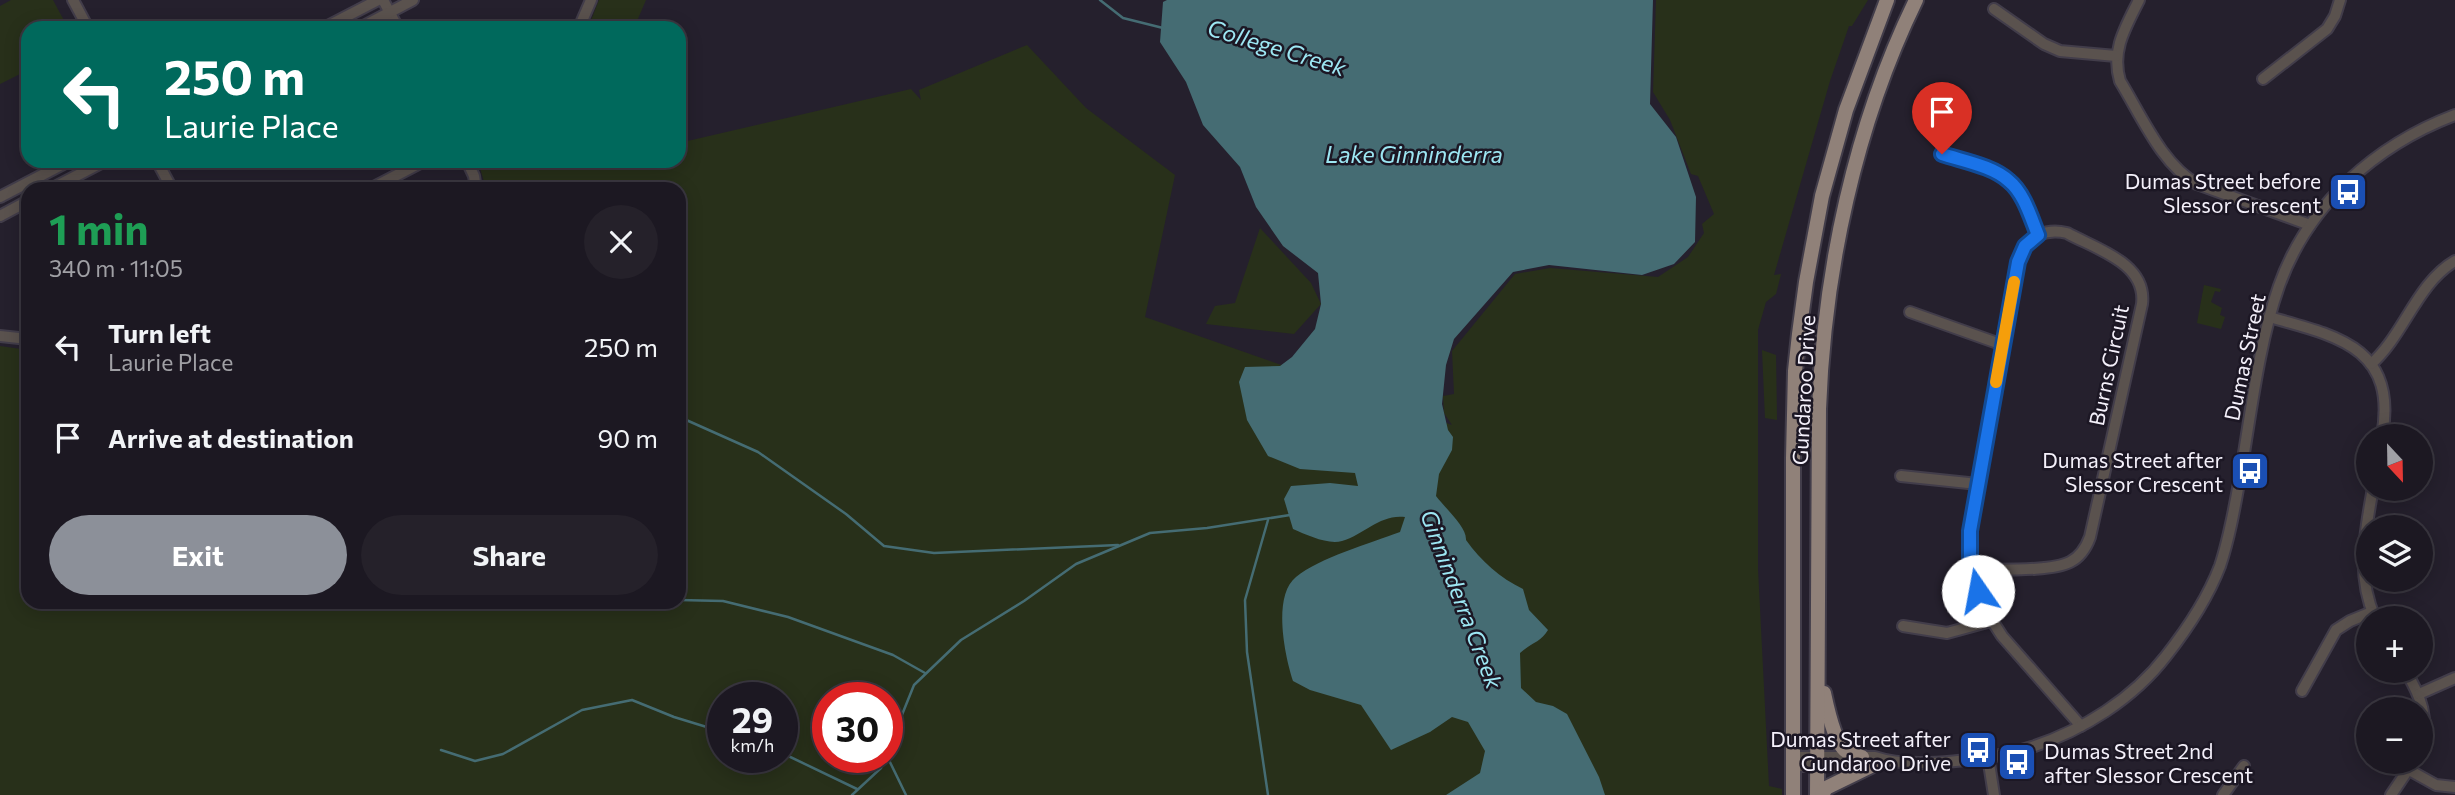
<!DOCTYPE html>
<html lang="en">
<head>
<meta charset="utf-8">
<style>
	:root { --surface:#1c1822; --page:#25212a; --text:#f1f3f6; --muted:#a0a0a5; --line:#3a3740; --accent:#8c9099 }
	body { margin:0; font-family:Commissioner,sans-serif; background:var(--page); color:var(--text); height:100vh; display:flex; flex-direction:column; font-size:26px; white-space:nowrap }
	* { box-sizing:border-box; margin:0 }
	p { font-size:23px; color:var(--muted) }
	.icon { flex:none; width:38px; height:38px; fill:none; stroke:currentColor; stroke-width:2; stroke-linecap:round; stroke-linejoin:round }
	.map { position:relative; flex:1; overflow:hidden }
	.side { position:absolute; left:21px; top:182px; width:665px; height:427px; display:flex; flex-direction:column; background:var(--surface); border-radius:21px; box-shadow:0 4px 18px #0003,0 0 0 2px var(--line) }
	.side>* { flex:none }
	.banner { position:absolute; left:21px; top:21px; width:665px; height:147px; border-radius:21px; box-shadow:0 4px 18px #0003,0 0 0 2px var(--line); background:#00695c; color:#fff; overflow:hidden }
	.needle { width:46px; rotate:158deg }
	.buttons { position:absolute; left:2356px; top:424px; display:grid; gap:14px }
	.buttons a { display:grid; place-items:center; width:77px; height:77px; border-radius:50%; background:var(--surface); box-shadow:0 4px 18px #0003,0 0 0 2px var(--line); font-size:35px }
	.speed { position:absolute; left:707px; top:682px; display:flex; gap:14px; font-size:35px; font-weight:700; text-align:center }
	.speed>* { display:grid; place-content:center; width:91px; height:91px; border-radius:50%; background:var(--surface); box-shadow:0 4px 18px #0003,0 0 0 2px var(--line); line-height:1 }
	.speed small { font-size:18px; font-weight:400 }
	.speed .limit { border:10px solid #d22; background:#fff; color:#111 }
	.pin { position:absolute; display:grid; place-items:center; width:60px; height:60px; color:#fff; margin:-72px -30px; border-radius:50% 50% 50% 0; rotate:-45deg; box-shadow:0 0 7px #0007 }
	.pin .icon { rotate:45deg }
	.me { position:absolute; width:77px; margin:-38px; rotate:348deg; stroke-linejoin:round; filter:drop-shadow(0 0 5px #0008) }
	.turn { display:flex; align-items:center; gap:24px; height:147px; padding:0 28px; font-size:32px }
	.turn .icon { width:91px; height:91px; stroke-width:2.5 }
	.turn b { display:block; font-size:49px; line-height:60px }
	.round { display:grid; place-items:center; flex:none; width:74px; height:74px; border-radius:37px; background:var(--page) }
	.summary { display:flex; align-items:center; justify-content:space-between; height:119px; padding:0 28px }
	h1 { font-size:42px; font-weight:700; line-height:52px; color:#1e9e55 }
	.cta { display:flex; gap:14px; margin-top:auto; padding:14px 28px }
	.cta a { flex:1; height:80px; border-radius:42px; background:var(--accent); color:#fff; font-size:28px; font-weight:700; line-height:80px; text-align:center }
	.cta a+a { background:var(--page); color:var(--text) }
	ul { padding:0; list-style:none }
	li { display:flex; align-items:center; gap:21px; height:91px; padding:0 28px }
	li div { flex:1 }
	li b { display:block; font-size:26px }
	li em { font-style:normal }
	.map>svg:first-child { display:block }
	.green { fill:#28301a; fill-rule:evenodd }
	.water { fill:#456c73 }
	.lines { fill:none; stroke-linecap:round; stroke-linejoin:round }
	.stream { stroke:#456c73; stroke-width:2.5 }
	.minor-casing { stroke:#423d4a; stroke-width:14 }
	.major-casing { stroke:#423d4a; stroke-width:18 }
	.minor { stroke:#5a524e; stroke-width:10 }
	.major { stroke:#908179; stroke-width:14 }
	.route-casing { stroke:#114b97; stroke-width:18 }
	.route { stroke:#1a73e8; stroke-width:12 }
	.slow { stroke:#f59e0b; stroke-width:12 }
	.labels { text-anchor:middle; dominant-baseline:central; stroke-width:5; stroke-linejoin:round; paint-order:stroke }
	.poi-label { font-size:21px; fill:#f4f0fa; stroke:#1c1724; text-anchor:end }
	.street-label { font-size:21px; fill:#f4f0fa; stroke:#1c1724 }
	.water-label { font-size:23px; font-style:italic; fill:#9de7f3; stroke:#1c1724 }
</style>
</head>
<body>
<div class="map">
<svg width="2455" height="795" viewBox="0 0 2455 795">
	<rect width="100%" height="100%" fill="#25202d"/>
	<!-- green -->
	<g class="green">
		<polygon points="11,0 53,0 68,28 28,28 28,70 0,84 0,6"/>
		<polygon points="599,0 646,0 634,28 588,28"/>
		<path d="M1656,0h212l-16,26h-3l-19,55 -56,194 7,-1 -5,20 -10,8 -8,28v239l11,217 13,3v6h-1782v-449l28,4v252h651v-413h-193l-8,-28h103l-1,5 22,-5h77v-18l232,-54 10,11 -2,-10 108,-45 59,63 89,67 -30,142 307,108 -8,-12 -1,-17 11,-2 -2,-43 63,-77 35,-6 108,9 30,-20 16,-24 -2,-9 12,-10 -16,-38 -7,-2 -21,-54 -17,-28zM723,698h59v60h-59zM828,698h59v60h-59z"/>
		<polygon points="1260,228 1311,283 1321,304 1294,334 1206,324 1215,306 1235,303"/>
		<polygon points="2204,285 2221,289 2220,292 2215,291 2211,302 2222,308 2220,315 2225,317 2221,329 2197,323"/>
		<polygon points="1762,350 1776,355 1777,420 1765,418"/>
	</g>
	<!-- water -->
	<path class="water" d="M1167,0h486l-3,104 26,33 20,60 -1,45 -21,22 -32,11 -93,-10 -36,7 -59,67 -8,26 -4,39 6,26 5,7 -1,13 -13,24 -3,22c9,12 31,31 30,44 15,21 34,38 57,49l6,21 19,20c-7,12 -17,13 -28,23l1,35 15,14 17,4 14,8 32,63 6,18h-159l34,-22 5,-22 -17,-29 -16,-5 -22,15 -39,18 -30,-45 -51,-15 -17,-9c-8,-24 -21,-85 3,-104 23,-19 75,-34 104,-45l5,-15c-25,-3 -40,17 -63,24 -14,4 -35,-6 -49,-12l-9,-30 7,-13 39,-3 28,3 -3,-13 -55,-4 -32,-13 -21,-36 -8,-38 6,-15 35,-1 12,-9 23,-28 6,-25 -3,-31 -35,-27 -27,-39 -16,-40 -37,-42 -17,-43 -26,-40 3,-40z"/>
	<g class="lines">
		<!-- stream -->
		<g class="stream">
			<polyline points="1100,0 1123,18 1163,28"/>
			<polyline points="679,415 684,419 758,452 846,514 884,546 934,553 1118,545"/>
			<polyline points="1268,520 1245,600 1247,652 1268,795"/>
			<polyline points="679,600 723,601 788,617 893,655 925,673"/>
			<polyline points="441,750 475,761 503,754 582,710 632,700 674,717 723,732"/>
			<polyline points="887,752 914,685 961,640 1024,601 1076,564 1150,533 1207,528 1290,515"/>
			<polyline points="782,753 857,789"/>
			<polyline points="887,756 906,795"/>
			<polyline points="852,795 881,768 885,758"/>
		</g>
		<!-- minor casing -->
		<g class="minor-casing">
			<g id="minor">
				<polyline points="73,0 88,28"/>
				<polyline points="383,0 398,28"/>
				<path d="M2139,0c-14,28 -28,51 -19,81 21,34 42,84 77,103l113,41"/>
				<polyline points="1994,9 2044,44 2060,51 2116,56"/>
				<polyline points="324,28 378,0"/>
				<polyline points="360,28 413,0"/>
				<polyline points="579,28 591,0"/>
				<polyline points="2263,79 2327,29 2335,16 2340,0"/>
				<path d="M1942,154c21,7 51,12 67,27 15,12 22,37 29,54"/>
				<polyline points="157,161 172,189"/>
				<polyline points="467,161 474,176 476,189"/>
				<polyline points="51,189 105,161"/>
				<polyline points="370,189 424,161"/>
				<polyline points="0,197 69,161"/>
				<polyline points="0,216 28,201"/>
				<polyline points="1910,312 2003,345"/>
				<path d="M2269,317c69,19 129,31 113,119"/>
				<polyline points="0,336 28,339"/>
				<path d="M2371,364c33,-29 46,-81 84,-103"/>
				<polyline points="1901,476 1978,484"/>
				<path d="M2373,488c-8,45 -17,87 2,130"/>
				<path d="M1972,570l-2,-39 49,-275c9,-20 27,-28 48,-23 29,16 80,30 75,71l-52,233c-4,11 -10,20 -20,25 -19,10 -75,7 -98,8l14,41 16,25 79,90"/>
				<polyline points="1903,626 1947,633 1991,621"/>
				<path d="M2405,670c16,26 25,49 15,79"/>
				<polyline points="2302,691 2336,630 2350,621 2372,612"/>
				<polyline points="2419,694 2455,678"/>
				<path d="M1793,757h82c37,13 119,2 157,-10 51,-17 101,-48 134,-91 22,-28 41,-56 54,-90 9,-27 14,-55 19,-83 11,-62 19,-138 40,-197 29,-82 97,-141 176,-171"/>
				<polyline points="1988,757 1994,795"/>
				<polyline points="1793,766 1868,766"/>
				<polyline points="2409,770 2436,785 2455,787"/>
				<polyline points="2223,795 2244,766"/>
				<polyline points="2391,795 2414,761"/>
			</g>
		</g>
		<!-- major casing -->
		<g class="major-casing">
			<g id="major">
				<path d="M1824,693c3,14 10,49 22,58 4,3 12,4 16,6"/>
				<polyline points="1793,795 1793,458 1795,371 1799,334 1806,282 1822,196 1846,110 1887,0"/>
				<path d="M1817,795l2,-386c5,-138 36,-284 97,-409"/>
				<polyline points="1822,795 1826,788 1871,766"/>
			</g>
		</g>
		<!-- minor -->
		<use href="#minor" class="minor"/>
		<!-- major -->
		<use href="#major" class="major"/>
	</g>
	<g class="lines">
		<!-- route casing -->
		<g class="route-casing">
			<path id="route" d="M1942,154c21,7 51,12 67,27 15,12 22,37 29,54l-13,11 -7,16 -48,269v26l8,34"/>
		</g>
		<!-- route -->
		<use href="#route" class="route"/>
		<!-- slow -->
		<polyline class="slow" points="1996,382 2014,282"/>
	</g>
	<!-- icons -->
	<defs>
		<g id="bus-square" transform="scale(2.0125)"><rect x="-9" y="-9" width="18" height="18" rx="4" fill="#1a4fb4" stroke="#1c1724"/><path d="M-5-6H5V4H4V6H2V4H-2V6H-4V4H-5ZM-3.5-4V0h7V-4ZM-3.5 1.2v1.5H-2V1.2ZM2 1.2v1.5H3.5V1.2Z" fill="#fff"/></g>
	</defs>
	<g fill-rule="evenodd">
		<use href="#bus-square" x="2348" y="192"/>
		<use href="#bus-square" x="2250" y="471"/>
		<use href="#bus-square" x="1978" y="750"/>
		<use href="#bus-square" x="2017" y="762"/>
	</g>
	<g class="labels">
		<!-- poi labels -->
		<g class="poi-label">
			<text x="2321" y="180">Dumas Street before<tspan x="2321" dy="24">Slessor Crescent</tspan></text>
			<text x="2223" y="459">Dumas Street after<tspan x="2223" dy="24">Slessor Crescent</tspan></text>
			<text x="1951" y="738">Dumas Street after<tspan x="1951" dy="24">Gundaroo Drive</tspan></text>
			<text x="2044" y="750" text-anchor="start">Dumas Street 2nd<tspan x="2044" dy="24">after Slessor Crescent</tspan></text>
		</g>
		<!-- street labels -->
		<g class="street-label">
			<text transform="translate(2244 357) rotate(-78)">Dumas Street</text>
			<text transform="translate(2108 365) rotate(-78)">Burns Circuit</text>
			<text transform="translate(1803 390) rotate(-87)">Gundaroo Drive</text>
		</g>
		<!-- water labels -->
		<g class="water-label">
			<text transform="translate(1277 47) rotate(17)">College Creek</text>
			<text x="1414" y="154">Lake Ginninderra</text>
			<text transform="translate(1462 599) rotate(69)">Ginninderra Creek</text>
		</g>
	</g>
</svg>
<div class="buttons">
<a><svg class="needle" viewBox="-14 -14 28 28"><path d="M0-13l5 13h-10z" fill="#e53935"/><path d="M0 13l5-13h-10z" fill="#a0a0a5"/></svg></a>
<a><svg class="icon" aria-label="layers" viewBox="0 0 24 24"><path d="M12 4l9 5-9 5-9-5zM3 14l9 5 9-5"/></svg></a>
<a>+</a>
<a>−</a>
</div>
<div class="speed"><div>29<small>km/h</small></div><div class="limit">30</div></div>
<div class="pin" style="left:1942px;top:154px;background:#d93025"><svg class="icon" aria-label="arrive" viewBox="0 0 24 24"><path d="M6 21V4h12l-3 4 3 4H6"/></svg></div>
<svg class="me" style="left:1978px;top:591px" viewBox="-20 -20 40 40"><circle r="19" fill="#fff"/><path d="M0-13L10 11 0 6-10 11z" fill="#1a73e8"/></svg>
<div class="banner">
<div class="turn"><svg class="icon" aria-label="left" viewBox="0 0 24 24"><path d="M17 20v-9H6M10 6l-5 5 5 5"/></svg><div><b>250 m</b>Laurie Place</div></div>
</div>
<section class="side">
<div class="summary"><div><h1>1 min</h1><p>340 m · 11:05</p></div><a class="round"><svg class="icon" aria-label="close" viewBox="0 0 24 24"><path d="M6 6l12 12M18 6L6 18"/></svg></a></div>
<ul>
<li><svg class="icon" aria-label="left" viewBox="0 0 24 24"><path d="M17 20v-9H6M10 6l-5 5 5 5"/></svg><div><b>Turn left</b><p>Laurie Place</p></div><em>250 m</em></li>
<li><svg class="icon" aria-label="arrive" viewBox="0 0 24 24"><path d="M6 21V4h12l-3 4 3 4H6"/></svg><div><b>Arrive at destination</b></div><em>90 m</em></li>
</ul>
<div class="cta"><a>Exit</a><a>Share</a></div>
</section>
</div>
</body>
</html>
